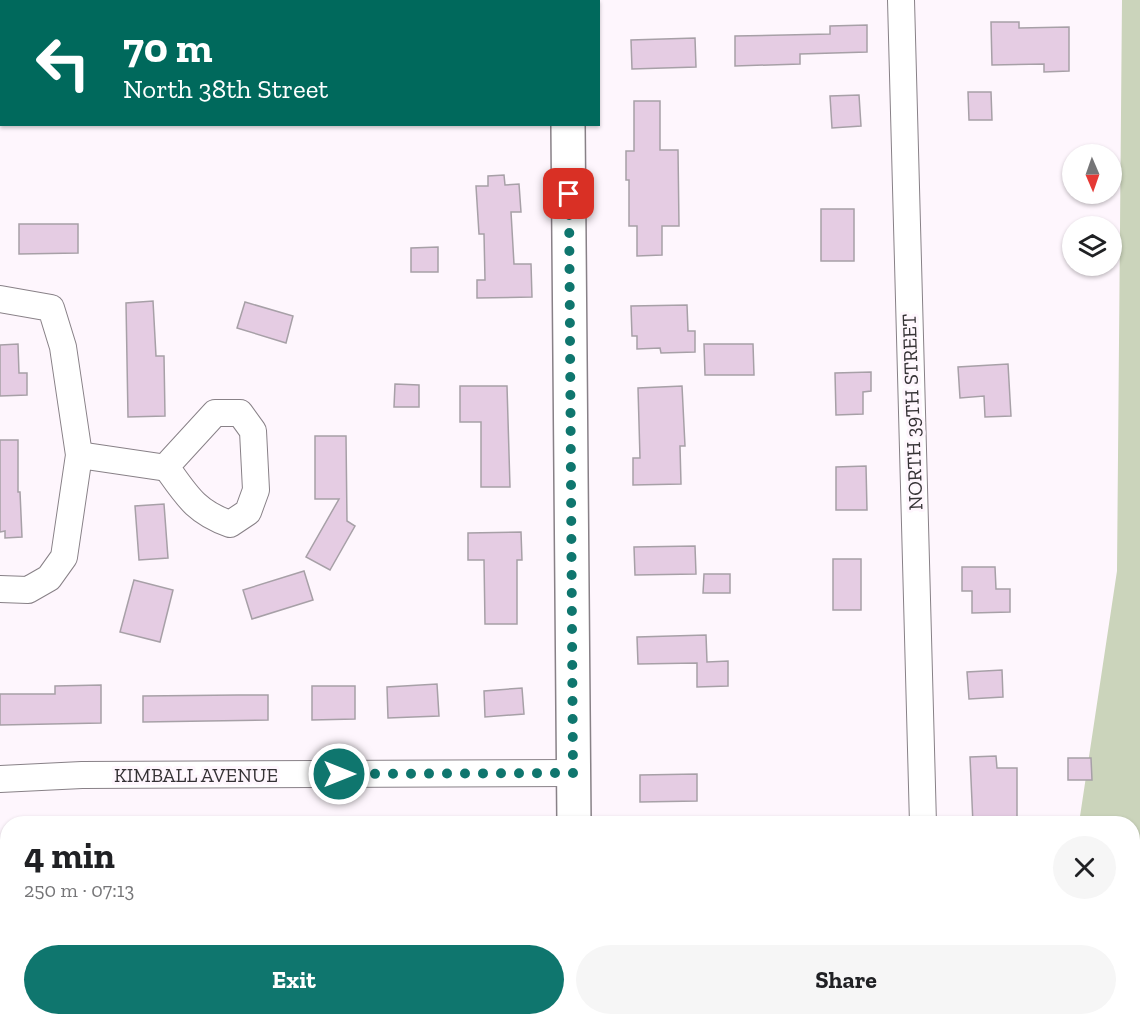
<!DOCTYPE html>
<html lang="en">
<head>
<meta charset="utf-8">
<style>
	:root { --surface:#fff; --page:#f6f6f6; --text:#202124; --muted:#757577; --accent:#0f766e }
	body { margin:0; font-family:"Zilla Slab",serif; background:var(--page); color:var(--text); height:100vh; display:flex; flex-direction:column; font-size:22px; white-space:nowrap }
	* { box-sizing:border-box; margin:0 }
	p { font-size:20px; color:var(--muted) }
	.icon { flex:none; width:33px; height:33px; fill:none; stroke:currentColor; stroke-width:2; stroke-linecap:round; stroke-linejoin:round }
	.map { position:relative; flex:1; overflow:hidden }
	.drawer { position:absolute; left:0px; top:816px; width:1140px; height:210px; display:flex; flex-direction:column; background:var(--surface); border-radius:24px 24px 0 0; box-shadow:0 2px 4px #0004 }
	.drawer>* { flex:none }
	.hud { position:absolute; left:0px; top:0px; width:600px; height:126px; box-shadow:0 2px 4px #0004; background:#00695c; color:#fff; overflow:hidden }
	.needle { width:39px; rotate:178deg }
	.tools { position:absolute; left:1062px; top:144px; display:grid; gap:12px }
	.tools a { display:grid; place-items:center; width:60px; height:60px; border-radius:50%; background:var(--surface); box-shadow:0 2px 4px #0004; font-size:30px }
	.pin { position:absolute; display:grid; place-items:center; width:51px; height:51px; color:#fff; margin:-26px; border-radius:12px; box-shadow:0 3px 9px #0006 }
	.me { position:absolute; width:66px; margin:-33px; rotate:90deg; stroke-linejoin:round; filter:drop-shadow(0 0 4px #0008) }
	.turn { display:flex; align-items:center; gap:21px; height:126px; padding:0 24px; font-size:27px }
	.turn .icon { width:78px; height:78px; stroke-width:2.5 }
	.turn b { display:block; font-size:42px; line-height:51px }
	.round { display:grid; place-items:center; flex:none; width:63px; height:63px; border-radius:32px; background:var(--page) }
	.overview { display:flex; align-items:center; justify-content:space-between; height:102px; padding:0 24px }
	h1 { font-size:36px; font-weight:800; line-height:45px }
	.cta { display:flex; gap:12px; margin-top:auto; padding:12px 24px }
	.cta a { flex:1; height:69px; border-radius:36px; background:var(--accent); color:#fff; font-size:24px; font-weight:800; line-height:69px; text-align:center }
	.cta a+a { background:var(--page); color:var(--text) }
	.map>svg:first-child { display:block }
	.green { fill:#cbd4bb }
	.building { fill:#e5cce3; stroke:#a7a0a7; stroke-width:1.5 }
	.lines { fill:none; stroke-linecap:round; stroke-linejoin:round }
	.minor-casing { stroke:#888187; stroke-width:28 }
	.tertiary-casing { stroke:#888187; stroke-width:36 }
	.minor { stroke:#fff; stroke-width:26 }
	.tertiary { stroke:#fff; stroke-width:33 }
	.route { stroke:#0f766e; stroke-width:10; stroke-dasharray:0 18 }
	.labels { text-anchor:middle; dominant-baseline:central; stroke-width:6; stroke-linejoin:round; paint-order:stroke }
	.street-label { font-size:20px; fill:#353235; stroke:#fef6fd }
</style>
</head>
<body>
<div class="map">
<svg width="1140" height="1026" viewBox="0 0 1140 1026">
	<rect width="100%" height="100%" fill="#fef6fd"/>
	<!-- green -->
	<g class="green">
		<polygon points="1122,0 1140,0 1140,1026 946,1026 946,1019 1132,1018 1132,824 1079,823 1117,571"/>
		<polygon points="452,1018 453,1026 193,1026 193,1018"/>
	</g>
	<!-- building -->
	<g class="building">
		<polygon points="991,22 1019,22 1019,28 1069,27 1069,71 1044,72 1044,64 992,65"/>
		<polygon points="867,25 867,52 800,54 800,64 735,66 735,36 830,34 830,26"/>
		<polygon points="695,38 696,67 632,69 631,40"/>
		<polygon points="968,92 991,92 992,120 969,120"/>
		<polygon points="859,95 861,126 832,128 830,96"/>
		<polygon points="634,101 660,101 660,150 678,150 679,226 662,226 662,255 637,256 637,226 629,226 629,180 626,180 626,151 634,151"/>
		<polygon points="504,175 505,185 519,184 521,212 511,212 514,264 531,264 532,297 477,298 477,280 485,280 484,234 479,234 476,186 488,186 488,176"/>
		<rect x="821" y="209" width="33" height="52"/>
		<polygon points="19,224 78,224 78,253 19,254"/>
		<polygon points="438,247 438,272 411,272 411,248"/>
		<polygon points="153,301 156,356 164,356 165,416 128,417 126,303"/>
		<polygon points="245,302 293,316 286,343 237,328"/>
		<polygon points="687,305 688,331 695,331 695,352 661,353 660,348 637,349 637,336 632,336 631,306"/>
		<polygon points="18,344 19,373 27,373 27,395 0,396 0,345"/>
		<polygon points="704,344 753,344 754,375 705,375"/>
		<polygon points="1008,364 1011,416 985,417 984,396 960,398 958,367"/>
		<polygon points="871,372 871,391 863,392 863,414 836,415 835,373"/>
		<polygon points="395,384 419,385 419,407 394,407"/>
		<polygon points="460,386 507,386 510,487 481,487 481,422 460,422"/>
		<polygon points="682,386 685,446 680,446 681,484 633,485 633,458 640,458 638,388"/>
		<polygon points="315,436 346,436 347,521 355,526 330,570 306,557 339,499 315,499"/>
		<polygon points="0,440 18,440 18,492 20,492 22,537 5,538 5,531 0,532"/>
		<polygon points="866,466 867,510 836,510 836,467"/>
		<polygon points="164,504 168,558 139,560 135,506"/>
		<polygon points="521,532 522,560 517,560 517,624 485,624 484,560 468,560 468,533"/>
		<polygon points="695,546 696,574 635,575 634,547"/>
		<rect x="833" y="559" width="28" height="51"/>
		<polygon points="962,567 995,567 996,589 1010,589 1010,612 972,613 972,591 962,591"/>
		<polygon points="304,571 313,600 252,619 243,590"/>
		<polygon points="704,574 730,574 730,593 703,593"/>
		<polygon points="134,580 173,590 160,642 120,632"/>
		<polygon points="706,635 707,662 728,661 728,686 697,687 697,663 638,664 637,637"/>
		<polygon points="1002,670 1003,697 969,699 967,672"/>
		<polygon points="437,684 439,716 388,718 387,687"/>
		<polygon points="101,685 101,723 0,725 0,694 55,694 55,686"/>
		<polygon points="312,686 355,686 355,719 312,720"/>
		<polygon points="522,688 524,714 485,717 484,691"/>
		<polygon points="238,695 268,695 268,720 143,722 143,696"/>
		<polygon points="996,756 997,768 1017,768 1017,824 973,824 970,757"/>
		<polygon points="1068,758 1091,758 1092,780 1068,780"/>
		<polygon points="697,774 697,801 640,802 640,775"/>
	</g>
	<g class="lines">
		<!-- minor casing -->
		<g class="minor-casing">
			<g id="minor">
				<polyline points="901,0 923,824"/>
				<polyline points="81,2 120,0"/>
				<polyline points="0,5 2,5"/>
				<polyline points="0,299 51,308 63,347 79,455 64,557 49,578 28,590 0,589"/>
				<path d="M215,413h25l13,18 3,59 -8,22 -18,12c-34,-12 -43,-28 -63,-56l4,-7z"/>
				<polyline points="79,455 167,468"/>
				<polyline points="0,779 82,775 573,773"/>
				<polyline points="928,1018 928,1026"/>
			</g>
		</g>
		<!-- tertiary casing -->
		<g class="tertiary-casing">
			<g id="tertiary">
				<polyline points="567,0 567,2"/>
				<polyline points="568,124 574,824"/>
				<polyline points="578,1018 578,1026"/>
			</g>
		</g>
		<!-- minor -->
		<use href="#minor" class="minor"/>
		<!-- tertiary -->
		<use href="#tertiary" class="tertiary"/>
	</g>
	<g class="lines">
		<!-- route -->
		<polyline class="route" points="339,774 573,773 569,194"/>
	</g>
	<g class="labels">
		<!-- street labels -->
		<g class="street-label">
			<text transform="translate(912 412) rotate(-92)">NORTH 39TH STREET</text>
			<text x="196" y="775">KIMBALL AVENUE</text>
		</g>
	</g>
</svg>
<div class="tools">
<a><svg class="needle" viewBox="-14 -14 28 28"><path d="M0-13l5 13h-10z" fill="#e53935"/><path d="M0 13l5-13h-10z" fill="#757577"/></svg></a>
<a><svg class="icon" aria-label="layers" viewBox="0 0 24 24"><path d="M12 4l9 5-9 5-9-5zM3 14l9 5 9-5"/></svg></a>
</div>
<div class="pin" style="left:569px;top:194px;background:#d93025"><svg class="icon" aria-label="arrive" viewBox="0 0 24 24"><path d="M6 21V4h12l-3 4 3 4H6"/></svg></div>
<svg class="me" style="left:339px;top:774px" viewBox="-20 -20 40 40"><circle r="17" fill="#0f766e" stroke="#fff" stroke-width="3"/><path d="M0-11L8 9 0 5-8 9z" fill="#fff"/></svg>
<div class="hud">
<div class="turn"><svg class="icon" aria-label="left" viewBox="0 0 24 24"><path d="M17 20v-9H6M10 6l-5 5 5 5"/></svg><div><b>70 m</b>North 38th Street</div></div>
</div>
<section class="drawer">
<div class="overview"><div><h1>4 min</h1><p>250 m · 07:13</p></div><a class="round"><svg class="icon" aria-label="close" viewBox="0 0 24 24"><path d="M6 6l12 12M18 6L6 18"/></svg></a></div>
<div class="cta"><a>Exit</a><a>Share</a></div>
</section>
</div>
</body>
</html>
